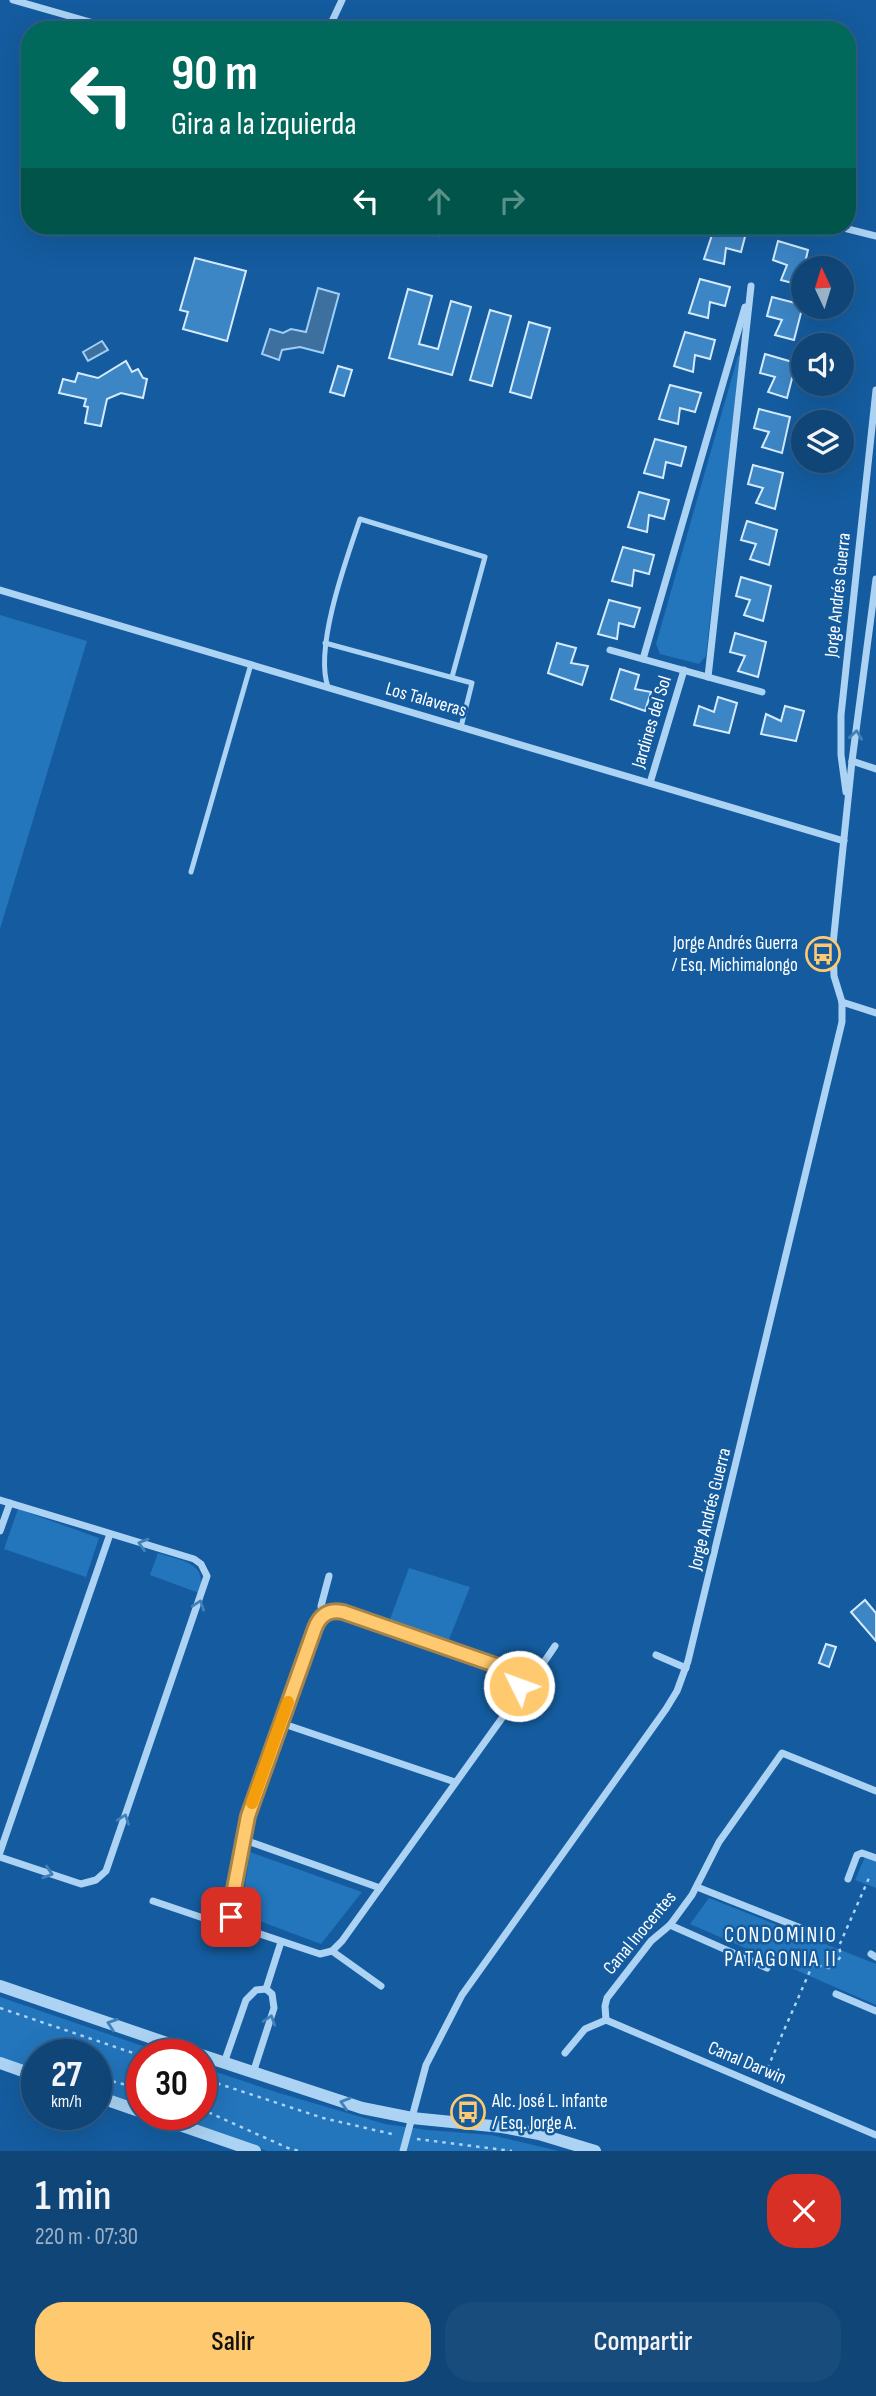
<!DOCTYPE html>
<html lang="es">
<head>
<meta charset="utf-8">
<style>
	:root { --surface:#0f4577; --page:#184c7c; --text:#f1f3f6; --muted:#9bb1c6; --line:#2f5d89; --accent:#ffc96f }
	body { margin:0; font-family:"Sofia Sans Condensed",sans-serif; background:var(--page); color:var(--text); height:100vh; display:flex; flex-direction:column; font-size:26px; white-space:nowrap }
	* { box-sizing:border-box; margin:0 }
	p { font-size:23px; color:var(--muted) }
	.icon { flex:none; width:38px; height:38px; fill:none; stroke:currentColor; stroke-width:2; stroke-linecap:round; stroke-linejoin:round }
	.map { position:relative; height:2151px; overflow:hidden }
	.panel { display:flex; flex-direction:column; background:var(--surface); flex:1 }
	.panel>* { flex:none }
	.hud { position:absolute; left:21px; top:21px; width:835px; height:214px; border-radius:28px; box-shadow:0 7px 28px #0002,0 0 0 2px var(--line); background:#00695c; color:#fff; overflow:hidden }
	.needle { width:46px; rotate:356deg }
	.controls { position:absolute; left:791px; top:256px; display:grid; gap:14px }
	.controls a { display:grid; place-items:center; width:63px; height:63px; border-radius:50%; background:var(--surface); box-shadow:0 7px 28px #0002,0 0 0 2px var(--line); font-size:35px }
	.speed { position:absolute; left:21px; top:2039px; display:flex; gap:14px; font-size:35px; font-weight:700; text-align:center }
	.speed>* { display:grid; place-content:center; width:91px; height:91px; border-radius:50%; background:var(--surface); box-shadow:0 7px 28px #0002,0 0 0 2px var(--line); line-height:1 }
	.speed small { font-size:18px; font-weight:400 }
	.speed .limit { border:10px solid #d22; background:#fff; color:#111 }
	.pin { position:absolute; display:grid; place-items:center; width:60px; height:60px; color:#fff; margin:-30px; border-radius:14px; box-shadow:0 4px 10px #0006 }
	.me { position:absolute; width:77px; margin:-38px; rotate:312deg; stroke-linejoin:round; filter:drop-shadow(0 0 5px #0008) }
	.turn { display:flex; align-items:center; gap:24px; height:147px; padding:0 35px; font-size:32px }
	.turn .icon { width:91px; height:91px; stroke-width:2.5 }
	.turn b { display:block; font-size:49px; line-height:60px }
	.lanes { display:flex; align-items:center; height:66px; padding:0 35px; background:#0003; justify-content:center; gap:35px; direction:ltr }
	.lanes .off { opacity:.35 }
	.round { display:grid; place-items:center; flex:none; width:74px; height:74px; border-radius:28px; background:var(--page) }
	.headline { display:flex; align-items:center; justify-content:space-between; height:119px; padding:0 35px }
	h1 { font-size:42px; font-weight:600; line-height:52px }
	.action { display:flex; gap:14px; margin-top:auto; padding:14px 35px }
	.action a { flex:1; height:80px; border-radius:28px; background:var(--accent); color:#111; font-size:28px; font-weight:600; line-height:80px; text-align:center }
	.action a+a { background:var(--page); color:var(--text) }
	.map>svg:first-child { display:block }
	.green { fill:#2375bc }
	.water { fill:#3d6f9f; stroke:#9fcff7; stroke-width:2 }
	.building { fill:#3d86c6; stroke:#d5ebfd; stroke-width:2 }
	.lines { fill:none; stroke-linecap:round; stroke-linejoin:round }
	.path { stroke:#acd3f4; stroke-width:2.5; stroke-dasharray:3.5 5; stroke-linecap:butt }
	.service { stroke:#acd3f4; stroke-width:5 }
	.minor { stroke:#acd3f4; stroke-width:7 }
	.tertiary { stroke:#acd3f4; stroke-width:12 }
	.oneway { stroke:#4280b8 }
	.route-casing { stroke:#a68348; stroke-width:18 }
	.route { stroke:#ffc96f; stroke-width:12 }
	.slow { stroke:#f59e0b; stroke-width:12 }
	.labels { text-anchor:middle; dominant-baseline:central; stroke-width:5; stroke-linejoin:round; paint-order:stroke }
	.street-label { font-size:19px; fill:#fff; stroke:#145c9f }
	.poi-label { font-size:19px; fill:#fff; stroke:#145c9f; text-anchor:end }
	.neighbourhood-label { font-size:21px; letter-spacing:2px; fill:#fff; stroke:#145c9f }
</style>
</head>
<body>
<div class="map">
<svg width="876" height="2151" viewBox="0 0 876 2151">
	<rect width="100%" height="100%" fill="#145c9f"/>
	<!-- green -->
	<g class="green">
		<polygon points="738,356 740,356 706,656 699,664 660,654 656,644"/>
		<polygon points="0,615 87,641 0,929"/>
		<polygon points="18,1509 99,1538 86,1577 4,1549"/>
		<path d="M158,1553c23,8 51,9 41,40l-49,-18z"/>
		<polygon points="409,1568 470,1587 448,1642 389,1622"/>
		<polygon points="250,1852 362,1892 321,1944 241,1914"/>
		<polygon points="865,1857 876,1861 876,1888 855,1880"/>
		<polygon points="709,1898 876,1964 876,2005 690,1924"/>
		<polygon points="0,1997 166,2054 142,2054 142,2107 96,2091 96,2054 37,2054 37,2071 0,2058"/>
		<polygon points="201,2067 279,2093 385,2124 427,2130 491,2135 559,2151 267,2151 161,2114 201,2114"/>
	</g>
	<!-- water -->
	<g class="water">
		<polygon points="318,288 339,294 323,353 300,347 282,350 279,360 262,354 270,329 283,333 291,329 306,332"/>
		<polygon points="102,341 108,350 88,361 83,352"/>
	</g>
	<!-- building -->
	<g class="building">
		<polygon points="414,226 443,226 439,236 414,228"/>
		<polygon points="715,226 746,233 741,252 726,248 724,264 704,259"/>
		<polygon points="778,241 808,250 800,285 781,280 787,265 773,260"/>
		<polygon points="195,258 246,271 227,341 183,329 188,312 180,310"/>
		<polygon points="700,279 730,287 725,306 710,302 708,318 689,313"/>
		<polygon points="408,289 432,296 419,344 438,349 451,301 471,307 452,375 389,358"/>
		<polygon points="772,297 803,305 794,340 775,335 782,320 767,316"/>
		<polygon points="490,310 511,316 492,386 470,380"/>
		<polygon points="529,322 550,328 531,398 510,392"/>
		<polygon points="685,332 715,340 710,359 695,355 693,372 674,366"/>
		<polygon points="765,354 796,363 787,398 768,392 775,377 760,373"/>
		<polygon points="126,361 132,372 138,369 143,378 147,379 143,398 121,393 107,399 101,426 85,423 88,407 84,406 86,399 59,393 63,379 75,382 78,373 98,378"/>
		<polygon points="338,366 352,370 344,396 330,392"/>
		<polygon points="670,385 701,393 695,412 680,408 678,424 659,419"/>
		<polygon points="759,409 790,417 782,453 762,447 769,432 754,428"/>
		<polygon points="655,439 686,447 681,466 666,462 663,478 644,473"/>
		<polygon points="753,465 783,473 775,509 756,503 763,488 748,484"/>
		<polygon points="639,492 669,500 664,519 649,515 647,532 628,527"/>
		<polygon points="747,521 777,530 769,565 750,559 756,544 741,540"/>
		<polygon points="623,547 654,555 649,574 634,570 632,586 612,581"/>
		<polygon points="741,577 771,586 763,621 744,615 750,600 736,596"/>
		<polygon points="609,600 640,608 634,627 619,623 617,639 598,634"/>
		<polygon points="735,633 766,642 758,677 738,671 745,656 730,652"/>
		<polygon points="557,643 576,648 571,663 588,666 582,685 548,673"/>
		<polygon points="620,669 639,675 635,689 651,692 645,711 611,699"/>
		<polygon points="718,697 737,703 729,733 694,725 699,706 714,712"/>
		<polygon points="785,706 804,711 796,741 761,734 766,714 781,721"/>
		<polygon points="865,1600 876,1613 876,1641 851,1612"/>
		<polygon points="826,1644 836,1647 829,1667 819,1663"/>
	</g>
	<g class="lines">
		<!-- path -->
		<g class="path">
			<polyline points="0,2008 142,2056"/>
			<polyline points="764,2076 813,1964 832,1969 841,1956 839,1946 869,1878"/>
			<polyline points="96,2077 142,2089"/>
			<polyline points="201,2078 323,2118 396,2135"/>
			<polyline points="201,2109 288,2148 299,2151"/>
			<polyline points="417,2139 512,2151"/>
		</g>
		<!-- service -->
		<g class="service">
			<polyline points="325,643 472,683 461,727"/>
			<path d="M328,687c-14,-39 18,-127 32,-168l125,38 -33,120"/>
			<polyline points="191,872 251,664"/>
		</g>
		<!-- minor -->
		<g class="minor">
			<polyline points="13,0 118,30"/>
			<polyline points="328,30 342,0"/>
			<polyline points="836,226 876,236"/>
			<polyline points="0,590 844,841"/>
			<polyline points="610,650 762,692"/>
			<polyline points="643,659 745,307"/>
			<polyline points="708,677 751,286"/>
			<polyline points="852,761 876,769"/>
			<polyline points="650,783 684,670"/>
			<polyline points="846,792 841,755 841,715 876,390"/>
			<polyline points="842,1002 876,1013"/>
			<polyline points="0,1500 194,1559 201,1564 207,1576 106,1871 96,1880 81,1884 0,1857"/>
			<polyline points="0,1531 10,1503"/>
			<path d="M335,1611l172,58c12,7 14,19 8,31l-173,241 -10,10 -12,3 -78,-26 -9,-8 -3,-11 18,-93 67,-188 7,-12z"/>
			<polyline points="322,1616 321,1606 329,1576"/>
			<polyline points="656,1655 686,1668"/>
			<polyline points="517,1679 538,1671 555,1646"/>
			<polyline points="281,1723 455,1782"/>
			<polyline points="242,1839 380,1888"/>
			<polyline points="0,1852 110,1534"/>
			<polyline points="848,1879 857,1855 862,1853 876,1858"/>
			<polyline points="697,1887 806,1930"/>
			<polyline points="153,1901 221,1924 233,1920"/>
			<polyline points="670,1925 767,1968"/>
			<polyline points="332,1951 381,1986"/>
			<polyline points="871,1954 876,1957"/>
			<polyline points="266,1989 281,1942"/>
			<polyline points="836,1994 876,2011"/>
			<polyline points="606,2020 605,2006 607,1998 651,1941 670,1925 692,1895 719,1842 782,1753 876,1791"/>
			<polyline points="606,2020 876,2135"/>
			<polyline points="565,2053 585,2029 606,2020"/>
			<polyline points="224,2063 246,2000 256,1990 266,1989 272,1994 274,2008 253,2073"/>
			<polyline points="403,2151 426,2065 462,1995 666,1709 677,1691 688,1661 842,1022 842,1002 834,976 833,944 852,761 876,579"/>
		</g>
		<!-- tertiary -->
		<g class="tertiary">
			<polyline points="0,1986 199,2054"/>
			<polyline points="201,2055 362,2108 412,2118 502,2127 539,2134 595,2151"/>
			<polyline points="0,2063 37,2076"/>
			<polyline points="96,2096 142,2112"/>
			<polyline points="148,2114 255,2151"/>
		</g>
	</g>
	<!-- one-way arrows -->
	<defs><path id="oneway-chevron" d="M-2-3.5L2.5 0L-2 3.5" fill="none" stroke-width="1.6" stroke-linecap="round" stroke-linejoin="round" transform="scale(1.75)"/></defs>
	<g class="oneway">
		<use href="#oneway-chevron" transform="translate(856 735) rotate(-82)"/>
		<use href="#oneway-chevron" transform="translate(143 1544) rotate(-163)"/>
		<use href="#oneway-chevron" transform="translate(199 1605) rotate(-71)"/>
		<use href="#oneway-chevron" transform="translate(124 1819) rotate(-71)"/>
		<use href="#oneway-chevron" transform="translate(48 1873) rotate(18)"/>
		<use href="#oneway-chevron" transform="translate(270 2020) rotate(-72)"/>
		<use href="#oneway-chevron" transform="translate(112 2024) rotate(-161)"/>
		<use href="#oneway-chevron" transform="translate(345 2103) rotate(-164)"/>
	</g>
	<g class="lines">
		<!-- route casing -->
		<g class="route-casing">
			<path id="route" d="M231,1917v-12l17,-89 67,-188c5,-13 14,-19 28,-16l164,57 7,4 5,13"/>
		</g>
		<!-- route -->
		<use href="#route" class="route"/>
		<!-- slow -->
		<polyline class="slow" points="252,1803 288,1702"/>
	</g>
	<!-- icons -->
	<defs>
		<g id="bus-ring" transform="scale(1.75)"><circle r="9.5" fill="#145c9f" stroke="#ffc96f" stroke-width="1.5"/><path d="M-5-6H5V4H4V6H2V4H-2V6H-4V4H-5ZM-3.5-4V0h7V-4ZM-3.5 1.2v1.5H-2V1.2ZM2 1.2v1.5H3.5V1.2Z" fill="#ffc96f"/></g>
	</defs>
	<g fill-rule="evenodd">
		<use href="#bus-ring" x="823" y="954"/>
		<use href="#bus-ring" x="468" y="2112"/>
	</g>
	<g class="labels">
		<!-- street labels -->
		<g class="street-label">
			<text transform="translate(838 595) rotate(-84)">Jorge Andrés Guerra</text>
			<text transform="translate(426 700) rotate(16)">Los Talaveras</text>
			<text transform="translate(652 722) rotate(-73)">Jardines del Sol</text>
			<text transform="translate(710 1509) rotate(-76)">Jorge Andrés Guerra</text>
			<text transform="translate(640 1933) rotate(-50)">Canal Inocentes</text>
			<text transform="translate(747 2063) rotate(23)">Canal Darwin</text>
		</g>
		<!-- poi labels -->
		<g class="poi-label">
			<text x="798" y="943">Jorge Andrés Guerra<tspan x="798" dy="22">/ Esq. Michimalongo</tspan></text>
			<text x="492" y="2101" text-anchor="start">Alc. José L. Infante<tspan x="492" dy="22">/ Esq. Jorge A.</tspan></text>
		</g>
		<!-- neighbourhood labels -->
		<g class="neighbourhood-label">
			<text x="781" y="1935">CONDOMINIO<tspan x="781" dy="24">PATAGONIA II</tspan></text>
		</g>
	</g>
</svg>
<div class="controls">
<a><svg class="needle" viewBox="-14 -14 28 28"><path d="M0-13l5 13h-10z" fill="#e53935"/><path d="M0 13l5-13h-10z" fill="#9bb1c6"/></svg></a>
<a><svg class="icon" aria-label="sound" viewBox="0 0 24 24"><path d="M4 9h4l5-4v14l-5-4H4zM17 9q2 3 0 6"/></svg></a>
<a><svg class="icon" aria-label="layers" viewBox="0 0 24 24"><path d="M12 4l9 5-9 5-9-5zM3 14l9 5 9-5"/></svg></a>
</div>
<div class="speed"><div>27<small>km/h</small></div><div class="limit">30</div></div>
<div class="pin" style="left:231px;top:1917px;background:#d93025"><svg class="icon" aria-label="arrive" viewBox="0 0 24 24"><path d="M6 21V4h12l-3 4 3 4H6"/></svg></div>
<svg class="me" style="left:519px;top:1686px" viewBox="-20 -20 40 40"><circle r="17" fill="#ffc96f" stroke="#fff" stroke-width="3"/><path d="M0-11L8 9 0 5-8 9z" fill="#fff"/></svg>
<div class="hud">
<div class="turn"><svg class="icon" aria-label="left" viewBox="0 0 24 24"><path d="M17 20v-9H6M10 6l-5 5 5 5"/></svg><div><b>90 m</b>Gira a la izquierda</div></div>
<div class="lanes"><svg class="icon" aria-label="left" viewBox="0 0 24 24"><path d="M17 20v-9H6M10 6l-5 5 5 5"/></svg><svg class="icon off" aria-label="ahead" viewBox="0 0 24 24"><path d="M12 20V5M6 11l6-6 6 6"/></svg><svg class="icon off" aria-label="right" viewBox="0 0 24 24"><path d="M7 20v-9h11M14 6l5 5-5 5"/></svg></div>
</div>
</div>
<section class="panel">
<div class="headline"><div><h1>1 min</h1><p>220 m · 07:30</p></div><a class="round" style="background:#d93025;color:#fff"><svg class="icon" aria-label="close" viewBox="0 0 24 24"><path d="M6 6l12 12M18 6L6 18"/></svg></a></div>
<div class="action"><a>Salir</a><a>Compartir</a></div>
</section>
</body>
</html>
